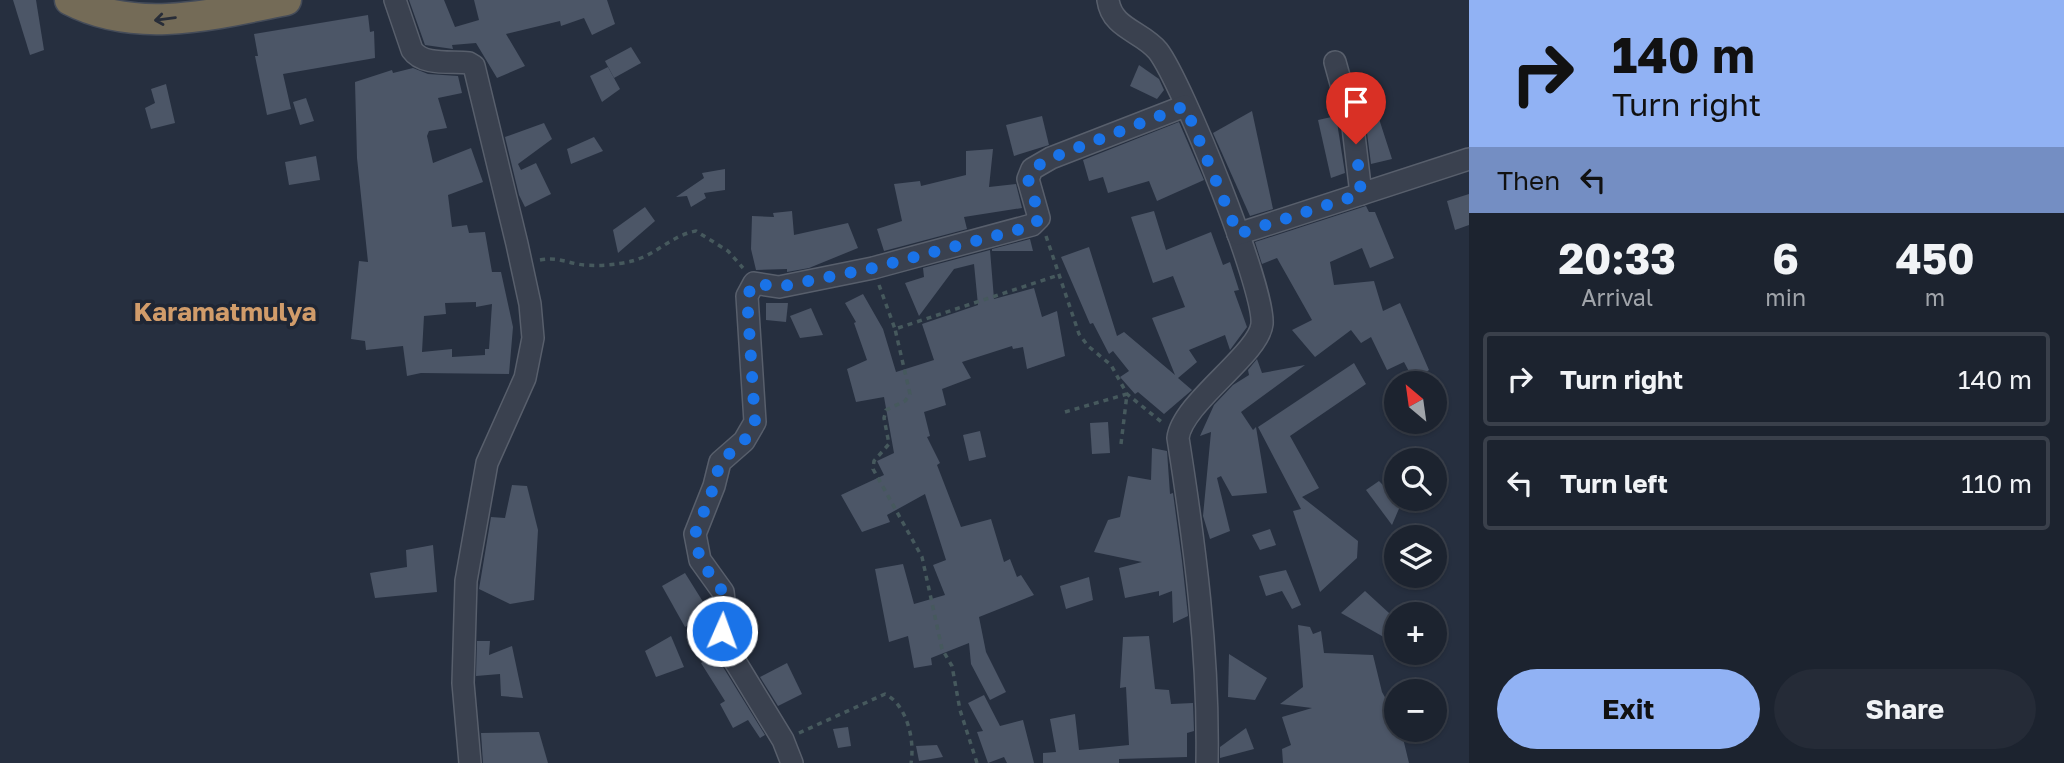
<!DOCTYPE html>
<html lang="en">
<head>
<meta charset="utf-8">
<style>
	:root { --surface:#1c232f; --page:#252b37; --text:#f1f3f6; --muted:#a0a4aa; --line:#3a404b; --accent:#91b2f4 }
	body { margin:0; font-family:"Golos Text",sans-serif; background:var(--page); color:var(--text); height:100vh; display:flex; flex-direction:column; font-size:26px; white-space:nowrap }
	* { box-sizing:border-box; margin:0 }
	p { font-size:23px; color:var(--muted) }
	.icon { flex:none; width:38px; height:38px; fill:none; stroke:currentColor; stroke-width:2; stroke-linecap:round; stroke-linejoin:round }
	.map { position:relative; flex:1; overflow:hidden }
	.sheet { display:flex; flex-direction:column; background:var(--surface); width:595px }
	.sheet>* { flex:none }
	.hud { background:#91b2f4; color:#111; overflow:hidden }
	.needle { width:46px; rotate:331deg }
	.controls { position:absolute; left:1384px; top:371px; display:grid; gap:14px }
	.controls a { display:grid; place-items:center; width:63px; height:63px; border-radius:50%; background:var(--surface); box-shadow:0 2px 5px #0004,0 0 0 2px var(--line); font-size:35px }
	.pin { position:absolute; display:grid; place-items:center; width:60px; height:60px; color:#fff; margin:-72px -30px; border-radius:50% 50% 50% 0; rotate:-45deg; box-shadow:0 0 7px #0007 }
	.pin .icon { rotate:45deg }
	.me { position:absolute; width:77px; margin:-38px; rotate:2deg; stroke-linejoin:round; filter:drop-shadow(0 0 5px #0008) }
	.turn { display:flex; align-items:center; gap:24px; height:147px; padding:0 28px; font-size:32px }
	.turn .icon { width:91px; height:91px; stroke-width:2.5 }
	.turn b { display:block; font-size:49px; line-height:60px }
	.then { display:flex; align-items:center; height:66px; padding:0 28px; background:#0003; gap:14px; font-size:26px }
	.eta { display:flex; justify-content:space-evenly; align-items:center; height:119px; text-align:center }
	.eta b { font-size:42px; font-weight:700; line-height:49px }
	.action { display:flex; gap:14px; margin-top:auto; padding:14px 28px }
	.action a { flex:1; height:80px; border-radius:42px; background:var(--accent); color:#111; font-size:28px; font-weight:700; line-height:80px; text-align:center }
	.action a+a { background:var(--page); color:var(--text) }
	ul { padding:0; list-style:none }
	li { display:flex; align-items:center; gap:21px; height:94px; margin:0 14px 10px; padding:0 14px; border:4px solid var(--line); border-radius:7px }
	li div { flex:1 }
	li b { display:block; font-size:26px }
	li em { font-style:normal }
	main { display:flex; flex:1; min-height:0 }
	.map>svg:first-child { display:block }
	.building { fill:#4c5667; fill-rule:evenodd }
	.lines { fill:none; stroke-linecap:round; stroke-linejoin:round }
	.minor-casing { stroke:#585f6c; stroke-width:24 }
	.highway-casing { stroke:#454c59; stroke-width:33 }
	.path { stroke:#46595d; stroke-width:3.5; stroke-dasharray:5 5; stroke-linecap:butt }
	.minor { stroke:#3a414f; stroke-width:21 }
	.highway { stroke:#746b57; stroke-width:30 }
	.oneway { stroke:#282d38 }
	.route { stroke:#1a73e8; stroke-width:12; stroke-dasharray:0 21.6 }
	.labels { text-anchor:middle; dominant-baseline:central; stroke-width:7; stroke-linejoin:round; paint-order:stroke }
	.quarter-label { font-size:26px; font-weight:bold; fill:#d19c6a; stroke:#1f2634 }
</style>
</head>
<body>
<main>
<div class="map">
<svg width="1469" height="763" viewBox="0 0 1469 763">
	<rect width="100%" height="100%" fill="#262f3f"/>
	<!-- building -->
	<g class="building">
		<polygon points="13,0 36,0 44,50 30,55"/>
		<polygon points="409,0 444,0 455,27 479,20 474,0 607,0 615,24 592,35 584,18 561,26 560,21 506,34 525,66 497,78 476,43 452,45 453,49 425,45"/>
		<polygon points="368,15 370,32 374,31 375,58 283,74 291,109 267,115 255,56 258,56 254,34"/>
		<polygon points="631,47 641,63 614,78 605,61"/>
		<polygon points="1139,65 1159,79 1164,90 1157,99 1130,86"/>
		<polygon points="608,67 620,89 602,102 590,76"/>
		<path d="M413,68l15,6 30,2 4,17 -24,5 9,30 -18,3 -2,5 6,27 38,-15 12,34 -35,13 4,32 15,-2 2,8 16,-1 7,40h9l12,55 -4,47 -88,-1 -14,3 -4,-30 -37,4 -1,-9 -14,-2 8,-78 9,1 -11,-104 -2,-76 37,-12 1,3zM476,302v5l16,-3 -3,45h-4v6l-33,2v-8l-30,3 2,-36 22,-2 -1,-11z"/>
		<polygon points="166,84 175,123 151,129 145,108 155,103 151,89"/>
		<polygon points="1371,94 1392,159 1371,164 1366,125 1358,97"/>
		<polygon points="306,98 314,121 300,125 293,102"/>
		<polygon points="1252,111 1273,209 1250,216 1213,133"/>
		<polygon points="1042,116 1049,145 1014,156 1006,125"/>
		<polygon points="1336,116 1345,173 1331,178 1318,120"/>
		<polygon points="1179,122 1204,180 1157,201 1149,181 1108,193 1103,177 1089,181 1083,160"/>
		<polygon points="544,123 552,139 518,164 521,170 536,163 551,194 525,207 519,195 505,137"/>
		<polygon points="594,137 603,151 571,164 567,149"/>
		<polygon points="993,149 989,187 1016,184 1022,208 964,217 967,229 884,251 877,229 902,221 894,184 920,181 921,186 966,175 966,151"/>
		<polygon points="316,156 320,180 289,185 285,162"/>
		<polygon points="725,169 725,190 704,193 706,198 691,207 687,196 676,197 704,178 702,173"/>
		<polygon points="1469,194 1469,225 1455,230 1447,201"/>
		<polygon points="1366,206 1369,212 1375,212 1394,258 1370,268 1362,248 1330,262 1334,285 1374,281 1383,311 1400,303 1429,370 1414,381 1404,362 1387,370 1371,337 1361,343 1351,330 1315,357 1292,330 1312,320 1277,258 1262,264 1255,242"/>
		<polygon points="645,207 655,221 618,253 613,230"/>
		<polygon points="792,211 794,235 848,223 858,248 809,268 787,272 787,269 756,270 751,249 752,216 774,217 773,213"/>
		<polygon points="1154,211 1166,250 1211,232 1223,265 1230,262 1239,290 1234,291 1247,327 1230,350 1225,335 1189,350 1197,362 1178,378 1192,390 1164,414 1138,392 1135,394 1120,377 1129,371 1113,351 1109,354 1093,323 1090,324 1061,257 1089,247 1117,336 1124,332 1175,375 1152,318 1185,307 1173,276 1153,283 1131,217"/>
		<polygon points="1030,239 1033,251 992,251 992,249"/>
		<polygon points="990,250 994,299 1034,288 1042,317 1057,311 1065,356 1027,369 1023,347 1013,349 1012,346 962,362 971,378 942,389 946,405 924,412 930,436 927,437 940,463 937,465 961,527 991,519 1004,562 1010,559 1017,577 1021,575 1034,595 979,617 986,652 1006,692 990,700 971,664 969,643 931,658 932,665 914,668 908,636 889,642 875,569 903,564 914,604 945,595 933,565 946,560 925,494 887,515 890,522 862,532 841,495 884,475 877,461 894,453 884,397 856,402 847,369 867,360 854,323 856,322 845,303 863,294 883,329 896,372 934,360 922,324 978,305 974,264 954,269 919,316 905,283 924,277 923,268"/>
		<polygon points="766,303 788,303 786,322 766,320"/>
		<polygon points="811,308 823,335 800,338 790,316"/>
		<polygon points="1257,359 1262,373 1305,365 1241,412 1253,430 1256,427 1267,493 1232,496 1221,476 1217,478 1230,531 1210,539 1203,516 1211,432 1200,436 1214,405 1233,385 1249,375 1248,370"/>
		<polygon points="1354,363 1366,384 1290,436 1319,488 1302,497 1358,541 1357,558 1320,592 1293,511 1301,509 1258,427"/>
		<polygon points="1108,422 1110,453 1092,454 1090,423"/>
		<polygon points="980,431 986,457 969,461 963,435"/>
		<polygon points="1152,448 1167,451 1170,494 1173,493 1182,561 1188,616 1173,623 1172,591 1159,596 1159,591 1125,598 1119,568 1142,562 1094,552 1108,520 1120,517 1128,476 1151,480"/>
		<polygon points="1379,481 1401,504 1392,525 1366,490"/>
		<polygon points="512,485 527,486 538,530 534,600 510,604 479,589 491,517 505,518"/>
		<polygon points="1270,529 1276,545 1260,550 1252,535"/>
		<polygon points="433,545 437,592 375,598 370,573 407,567 406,550"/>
		<polygon points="1286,570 1301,605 1292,609 1282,591 1266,596 1259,576"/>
		<polygon points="685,573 710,613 685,627 662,586"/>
		<polygon points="1089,577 1093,600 1066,609 1060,586"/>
		<polygon points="1365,591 1389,613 1389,640 1341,613"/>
		<polygon points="1298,625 1310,627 1313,634 1321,631 1324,653 1373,655 1382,692 1396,717 1396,730 1401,730 1409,763 1283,763 1282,749 1291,745 1282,717 1312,708 1280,704 1303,687"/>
		<polygon points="671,636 684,667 656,677 645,651"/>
		<polygon points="1149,636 1155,689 1169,690 1171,704 1193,703 1194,731 1187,733 1187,757 1119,759 1119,763 1043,763 1043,753 1056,752 1050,719 1075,714 1079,750 1129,745 1126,687 1120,688 1123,637"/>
		<polygon points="477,641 490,641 489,655 512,646 523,698 501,696 500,674 476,676"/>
		<polygon points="715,654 765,735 760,738 748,720 733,728 720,704 725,701 701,663"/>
		<polygon points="1229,654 1267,678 1255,700 1228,697"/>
		<polygon points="787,663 802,694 778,706 760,677"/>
		<polygon points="984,695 1000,726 1023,720 1034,763 1007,763 1004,757 988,763 977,732 983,731 968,703"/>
		<polygon points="848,727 851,746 838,748 833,729"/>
		<polygon points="1246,728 1254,749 1220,758 1220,747"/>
		<polygon points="539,732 548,763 483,763 481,733"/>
		<polygon points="937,745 943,757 919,761 916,746"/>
	</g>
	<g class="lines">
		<!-- minor casing -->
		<g class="minor-casing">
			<g id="minor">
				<path d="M395,0l17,50c11,16 39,11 57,13l5,3 43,178 13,60 3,34 -8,40 -38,85 -21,118 -3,102 7,80"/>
				<path d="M1108,0c4,29 34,31 50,51 24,31 107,237 104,273 -3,30 -80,79 -84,114 17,108 31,215 29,325"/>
				<polyline points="1335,62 1353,127 1361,194"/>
				<polyline points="1238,234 1469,159"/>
				<polyline points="792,763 783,740 722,640 726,617 723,592 700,560 695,534 714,486 720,462 744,441 755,422 747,296 754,283 779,287 873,268 1032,225 1039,218 1028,179 1032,169 1051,158 1185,106"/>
			</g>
		</g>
		<!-- highway casing -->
		<g class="highway-casing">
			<path id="highway" d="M70,0c67,35 146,14 216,0"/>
		</g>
		<!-- path -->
		<g class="path">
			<polyline points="1046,236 1079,334 1088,346 1111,365 1127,394 1164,424"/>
			<path d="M540,260c14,-3 23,1 37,4 16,3 40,1 55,-3 24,-6 40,-26 64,-30l32,20 15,17"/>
			<polyline points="879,285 895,329"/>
			<polyline points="1065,412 1127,394"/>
			<polyline points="1121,444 1127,394"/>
			<path d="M799,733l86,-39c22,11 30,46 26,69"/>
			<polyline points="977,763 960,710 952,666 942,649 922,557 873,469 874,461 889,444 884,418 886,410 905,401 910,394 895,329 1059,275"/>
		</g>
		<!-- minor -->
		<use href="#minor" class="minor"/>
		<!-- highway -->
		<use href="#highway" class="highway"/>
	</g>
	<!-- one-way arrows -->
	<defs><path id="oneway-shaft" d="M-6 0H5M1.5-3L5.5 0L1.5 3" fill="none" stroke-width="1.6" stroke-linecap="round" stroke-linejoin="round" transform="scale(1.75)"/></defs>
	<use class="oneway" href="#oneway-shaft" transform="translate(165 19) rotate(173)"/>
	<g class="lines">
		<!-- route -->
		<polyline class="route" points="722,631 726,617 723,592 700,560 695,534 714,486 720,462 744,441 755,422 747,296 754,283 779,287 873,268 1032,226 1040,218 1028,179 1032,169 1051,158 1185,106 1238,234 1361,194 1356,144"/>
	</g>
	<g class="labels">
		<!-- quarter labels -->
		<g class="quarter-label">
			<text x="225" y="311">Karamatmulya</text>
		</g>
	</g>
</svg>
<div class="controls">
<a><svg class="needle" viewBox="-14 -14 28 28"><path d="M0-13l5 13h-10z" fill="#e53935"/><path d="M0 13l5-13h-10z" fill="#a0a4aa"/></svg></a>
<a><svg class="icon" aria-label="search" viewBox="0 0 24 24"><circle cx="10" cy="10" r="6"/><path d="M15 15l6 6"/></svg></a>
<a><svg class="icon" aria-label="layers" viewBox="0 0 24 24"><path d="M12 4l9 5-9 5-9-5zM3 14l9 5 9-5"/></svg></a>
<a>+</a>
<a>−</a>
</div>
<div class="pin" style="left:1356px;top:144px;background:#d93025"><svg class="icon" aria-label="arrive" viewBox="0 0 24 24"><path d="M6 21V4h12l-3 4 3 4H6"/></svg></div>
<svg class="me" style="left:722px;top:631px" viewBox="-20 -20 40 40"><circle r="17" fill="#1a73e8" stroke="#fff" stroke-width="3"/><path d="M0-11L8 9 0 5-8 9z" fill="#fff"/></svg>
</div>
<section class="sheet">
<div class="hud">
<div class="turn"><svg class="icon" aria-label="right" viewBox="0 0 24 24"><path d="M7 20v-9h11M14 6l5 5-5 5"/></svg><div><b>140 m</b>Turn right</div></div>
<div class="then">Then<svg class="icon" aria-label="left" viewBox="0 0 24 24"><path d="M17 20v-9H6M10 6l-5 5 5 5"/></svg></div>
</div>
<div class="eta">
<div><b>20:33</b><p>Arrival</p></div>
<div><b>6</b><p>min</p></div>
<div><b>450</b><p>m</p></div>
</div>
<ul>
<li><svg class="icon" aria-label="right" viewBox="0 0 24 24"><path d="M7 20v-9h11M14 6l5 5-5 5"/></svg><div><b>Turn right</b></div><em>140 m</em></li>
<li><svg class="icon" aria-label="left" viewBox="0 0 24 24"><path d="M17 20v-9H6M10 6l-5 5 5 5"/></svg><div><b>Turn left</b></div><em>110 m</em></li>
</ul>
<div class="action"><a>Exit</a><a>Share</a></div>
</section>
</main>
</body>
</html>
